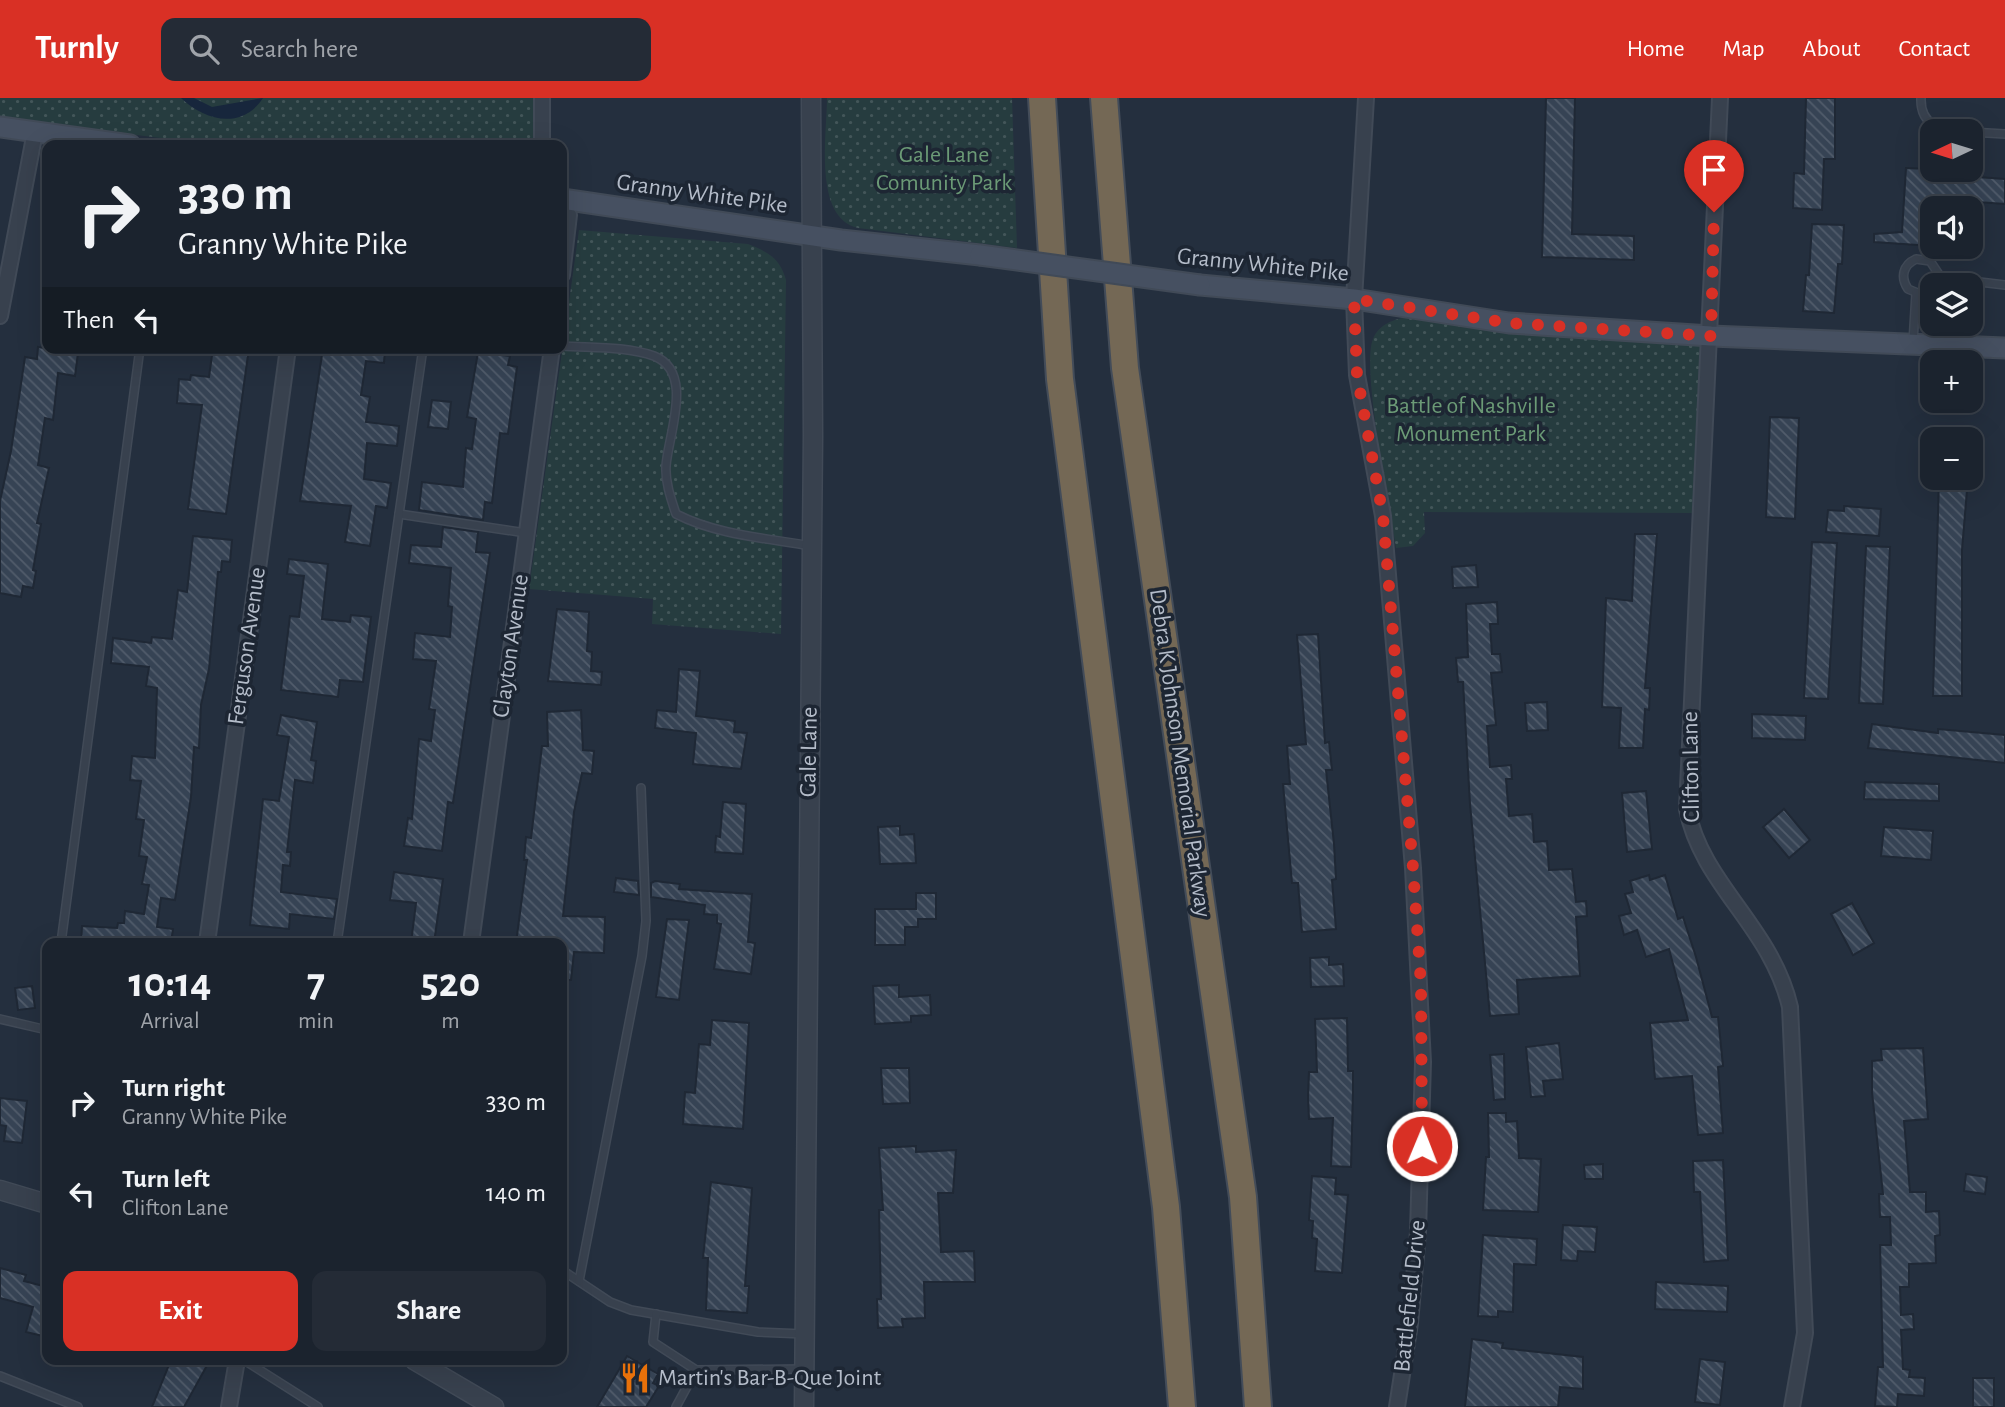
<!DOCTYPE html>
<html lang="en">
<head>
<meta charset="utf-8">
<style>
	:root { --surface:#1b232e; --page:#242b36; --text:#f1f3f6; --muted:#a0a4aa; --line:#39404a; --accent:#d93025 }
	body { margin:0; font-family:"Alegreya Sans",sans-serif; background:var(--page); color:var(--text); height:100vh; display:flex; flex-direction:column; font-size:26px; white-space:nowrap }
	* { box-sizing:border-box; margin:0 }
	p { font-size:23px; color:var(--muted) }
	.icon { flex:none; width:38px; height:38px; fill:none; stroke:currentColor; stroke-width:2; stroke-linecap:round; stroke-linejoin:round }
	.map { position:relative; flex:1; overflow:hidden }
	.sheet { position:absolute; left:42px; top:840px; width:525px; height:427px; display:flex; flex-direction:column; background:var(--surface); border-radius:14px; box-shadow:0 7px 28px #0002,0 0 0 2px var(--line) }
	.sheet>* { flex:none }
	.guide { position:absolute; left:42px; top:42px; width:525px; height:214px; border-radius:14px; box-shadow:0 7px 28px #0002,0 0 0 2px var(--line); background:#1b232e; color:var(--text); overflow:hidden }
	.needle { width:46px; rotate:266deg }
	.fabs { position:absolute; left:1920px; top:21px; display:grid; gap:14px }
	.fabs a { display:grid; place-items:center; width:63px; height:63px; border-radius:14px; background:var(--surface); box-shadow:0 7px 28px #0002,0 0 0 2px var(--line); font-size:35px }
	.pin { position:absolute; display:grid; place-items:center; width:60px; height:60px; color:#fff; margin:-72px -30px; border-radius:50% 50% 50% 0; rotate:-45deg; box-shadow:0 0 7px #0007 }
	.pin .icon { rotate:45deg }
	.me { position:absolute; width:77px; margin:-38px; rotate:1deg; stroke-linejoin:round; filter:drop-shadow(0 0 5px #0008) }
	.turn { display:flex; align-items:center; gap:24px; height:147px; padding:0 21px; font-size:32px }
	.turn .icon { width:91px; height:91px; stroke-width:2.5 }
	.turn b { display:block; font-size:49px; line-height:60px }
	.then { display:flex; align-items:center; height:66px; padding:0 21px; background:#0003; gap:14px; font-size:26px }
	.eta { display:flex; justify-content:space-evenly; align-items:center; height:119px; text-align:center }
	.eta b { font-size:42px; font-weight:600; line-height:49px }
	.cta { display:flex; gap:14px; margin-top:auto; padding:14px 21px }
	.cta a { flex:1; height:80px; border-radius:14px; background:var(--accent); color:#fff; font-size:28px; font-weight:600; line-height:80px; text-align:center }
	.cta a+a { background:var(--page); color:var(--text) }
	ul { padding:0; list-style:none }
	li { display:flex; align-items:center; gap:21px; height:91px; padding:0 21px }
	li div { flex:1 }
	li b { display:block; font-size:26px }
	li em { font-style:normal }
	header { display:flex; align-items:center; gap:42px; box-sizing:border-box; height:98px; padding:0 35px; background:var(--accent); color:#fff }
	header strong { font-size:33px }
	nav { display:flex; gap:38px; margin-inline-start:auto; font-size:24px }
	.search { width:490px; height:63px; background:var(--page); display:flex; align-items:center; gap:18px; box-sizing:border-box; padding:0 24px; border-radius:14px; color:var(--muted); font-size:26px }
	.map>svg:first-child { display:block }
	.grass { fill:url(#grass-dots) }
	.water { fill:#17263c }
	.building { fill:url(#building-back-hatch); stroke:#1f2835; stroke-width:2 }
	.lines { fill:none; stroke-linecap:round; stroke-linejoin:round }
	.service-casing { stroke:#414a57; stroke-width:10 }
	.minor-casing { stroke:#414a57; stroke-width:18 }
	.tertiary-casing { stroke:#414a57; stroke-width:21 }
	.secondary-casing { stroke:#414a57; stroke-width:23 }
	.motorway-casing { stroke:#434c59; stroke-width:30 }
	.service { stroke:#38414e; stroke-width:7 }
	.minor { stroke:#38414e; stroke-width:14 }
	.tertiary { stroke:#38414e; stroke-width:18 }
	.secondary { stroke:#465061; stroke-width:19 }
	.motorway { stroke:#746855; stroke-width:26 }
	.secondary-bridge-casing { stroke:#414a57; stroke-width:23; stroke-linecap:butt }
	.secondary-bridge { stroke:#465061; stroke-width:19 }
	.route { stroke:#d93025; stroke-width:12; stroke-dasharray:0 21.6 }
	.labels { text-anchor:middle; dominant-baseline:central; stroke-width:7; stroke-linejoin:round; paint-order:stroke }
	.park-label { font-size:24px; fill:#6b9a76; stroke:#1d2633 }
	.street-label { font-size:24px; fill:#b4bcc9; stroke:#1d2633 }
	.poi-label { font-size:24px; fill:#b4bcc9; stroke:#1d2633; text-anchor:start }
</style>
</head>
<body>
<header>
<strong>Turnly</strong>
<div class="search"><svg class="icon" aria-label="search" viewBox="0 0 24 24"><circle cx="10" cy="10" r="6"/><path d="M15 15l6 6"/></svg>Search here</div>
<nav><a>Home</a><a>Map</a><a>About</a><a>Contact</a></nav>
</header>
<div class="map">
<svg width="2005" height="1309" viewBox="0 0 2005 1309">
	<defs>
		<pattern id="grass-dots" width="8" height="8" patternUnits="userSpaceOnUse" patternTransform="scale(1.75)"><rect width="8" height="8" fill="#263c3f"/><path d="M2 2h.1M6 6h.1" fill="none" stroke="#435659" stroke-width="1.8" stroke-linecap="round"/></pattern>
		<pattern id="building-back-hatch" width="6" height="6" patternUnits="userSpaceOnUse" patternTransform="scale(1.75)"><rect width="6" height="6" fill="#364354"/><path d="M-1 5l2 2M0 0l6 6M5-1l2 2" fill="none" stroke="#515c6b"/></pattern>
	</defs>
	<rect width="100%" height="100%" fill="#242f3e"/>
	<!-- grass -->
	<g class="grass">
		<polygon points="0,0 534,0 534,47 217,47 8,21 0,19"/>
		<path d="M827,0h185l5,150 -159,-20c-45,-10 -31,-94 -31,-130z"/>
		<path d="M579,132l169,14c20,8 32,14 38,36l-5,354 -129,-10 1,-25 -124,-10z"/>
		<path d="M1408,219l294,26 -9,170 -269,-1 1,21 -12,13 -17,2c-6,-39 -35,-180 -23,-209 6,-15 21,-20 35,-22z"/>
	</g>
	<!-- water -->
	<path class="water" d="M181,0h13l18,9 51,-9c-21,32 -58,23 -82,0z"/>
	<!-- building -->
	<g class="building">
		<polygon points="1546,0 1575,0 1572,136 1634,138 1634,162 1542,159"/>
		<polygon points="1806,0 1835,0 1835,61 1824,61 1822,112 1793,110 1794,75 1804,76"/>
		<polygon points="1906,70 1951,72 1951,77 2005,81 2005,106 1951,102 1950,110 1932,110 1932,148 1874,144 1874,136 1902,134"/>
		<polygon points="1812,126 1844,127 1842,166 1838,166 1834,215 1803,213 1806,177 1809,177"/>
		<polygon points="38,249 78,255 75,278 58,275 53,322 45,320 38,367 49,370 37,425 41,426 33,472 36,473 33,490 23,488 21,499 0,495 0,403 11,353 25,259 37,261"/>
		<polygon points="213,250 249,250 226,416 188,411 202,307 177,305 179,281 190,282 191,277 209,279"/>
		<polygon points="323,250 385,250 384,265 366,263 361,297 370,299 366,324 399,328 397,348 367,345 364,381 391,385 387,410 376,408 370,448 345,444 351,408 300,403"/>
		<polygon points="478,254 510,258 508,267 517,269 508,336 500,335 492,405 485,404 483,422 419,412 422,384 463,389 466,350 472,351 476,321 467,319"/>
		<polygon points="432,302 451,304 448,331 428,329"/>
		<polygon points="1770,319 1799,320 1795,421 1766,419"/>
		<polygon points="1939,380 1968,380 1962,452 1962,598 1933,598"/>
		<polygon points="1844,408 1881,411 1879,438 1826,434 1828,412 1844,413"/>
		<polygon points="443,429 478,434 476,454 490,455 453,705 448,704 442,753 404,748 408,720 412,721 419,641 431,643 435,612 429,611 436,563 413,561 415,535 450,539 452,509 448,508 451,470 409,465 411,447 441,449"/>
		<polygon points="1635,436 1657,436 1645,590 1650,590 1649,612 1645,611 1643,650 1619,650 1621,610 1602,609 1606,500 1632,503"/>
		<polygon points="193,438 232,442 230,464 222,463 221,474 218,474 209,571 201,607 199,650 194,649 191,699 175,802 161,800 157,829 173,831 171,845 81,845 82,828 117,830 118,825 124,825 125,813 144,816 149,787 142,786 147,759 139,758 144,722 136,721 141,683 130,682 132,658 155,660 157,590 146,588 149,569 111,565 113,540 151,545 152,539 172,541 178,492 187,494"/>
		<polygon points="1812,444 1837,445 1828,601 1804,600"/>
		<polygon points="1866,448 1890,449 1883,606 1859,605"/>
		<polygon points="289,461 328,466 322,521 350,524 351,517 371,519 363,584 340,582 338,599 281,592 290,518 299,519 304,478 287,476"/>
		<polygon points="1476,467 1478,489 1453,490 1452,469"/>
		<polygon points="1497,504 1498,526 1490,526 1492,556 1500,556 1502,574 1491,575 1496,627 1487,628 1490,669 1511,667 1512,681 1506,681 1509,718 1532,716 1534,744 1547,743 1549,772 1572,771 1576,804 1586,803 1587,818 1576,819 1580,878 1517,882 1519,916 1490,918 1470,706 1463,584 1458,584 1456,560 1468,559 1466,506"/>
		<polygon points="557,511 589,514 587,553 592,554 591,573 602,574 601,587 548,583"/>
		<polygon points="1318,536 1325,645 1329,644 1332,672 1326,672 1334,746 1336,781 1332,782 1336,831 1302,834 1298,785 1292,785 1283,686 1290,686 1287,648 1306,646 1297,537"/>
		<polygon points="679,571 700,573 696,618 735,623 734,634 747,635 741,671 693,666 696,635 655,630 657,612 676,614"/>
		<polygon points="1547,604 1548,632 1527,633 1525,605"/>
		<polygon points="581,612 583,652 594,653 592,676 582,675 574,714 563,818 605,819 604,855 574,854 571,882 562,882 562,845 516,845 527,762 524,762 526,739 531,740 542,648 548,648 547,614"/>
		<polygon points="1752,616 1806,618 1805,642 1752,640"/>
		<polygon points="281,617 317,624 311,662 316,663 313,685 295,682 287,754 291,754 290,768 283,767 281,794 337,801 334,821 290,816 289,831 250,827 263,701 279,703 289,639 277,637"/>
		<polygon points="1872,626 1938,635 1938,631 2005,637 2005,665 1868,650"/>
		<polygon points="1865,684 1939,686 1939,703 1864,701"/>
		<polygon points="1646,693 1652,751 1627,754 1622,695"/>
		<polygon points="723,704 746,706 743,756 715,754 716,738 720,739"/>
		<polygon points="1784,711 1810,742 1789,760 1763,729"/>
		<polygon points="900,728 900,737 914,736 916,765 880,766 878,729"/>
		<polygon points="1884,729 1933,733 1931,762 1881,758"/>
		<polygon points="394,774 443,781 434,845 411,845 416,805 390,802"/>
		<polygon points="1649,777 1650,782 1665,777 1678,821 1683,819 1696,859 1712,919 1718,919 1723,968 1718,969 1723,1035 1698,1037 1692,978 1655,981 1650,925 1688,922 1669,851 1646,859 1637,832 1624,837 1619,818 1631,815 1625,796 1633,794 1630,783"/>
		<polygon points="616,780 638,783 639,797 614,794"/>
		<polygon points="655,783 680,786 679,791 752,796 748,844 755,845 751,876 714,871 721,826 717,825 717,817 704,816 705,807 651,799 651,785"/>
		<polygon points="916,795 936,795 936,821 918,821 918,829 905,829 905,847 875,847 875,811 916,811"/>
		<polygon points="1852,805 1874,845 1853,857 1831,816"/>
		<polygon points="667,821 689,822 679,902 656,899"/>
		<polygon points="1329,859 1329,867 1343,866 1344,888 1311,889 1310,860"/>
		<polygon points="899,887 899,899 930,897 931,917 911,918 911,924 875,926 873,888"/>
		<polygon points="32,888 35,910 18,912 15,890"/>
		<polygon points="1347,920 1348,973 1353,973 1353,993 1351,1069 1331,1068 1333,1020 1309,1021 1308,999 1309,974 1317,974 1315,921"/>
		<polygon points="712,922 749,925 743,1031 683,1026 685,994 695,995 699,946 710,947"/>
		<polygon points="1559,945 1563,981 1543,983 1545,998 1531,999 1526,949"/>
		<polygon points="1923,950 1928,1021 1904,1023 1910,1094 1926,1094 1926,1114 1939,1113 1940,1137 1935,1138 1936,1165 1909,1166 1909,1189 1900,1189 1901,1217 1913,1216 1914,1231 1901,1232 1903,1271 1910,1272 1909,1279 1925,1280 1924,1298 1898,1296 1897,1309 1875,1308 1878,1269 1883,1269 1880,1147 1891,1147 1890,1119 1880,1119 1879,1096 1883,1096 1872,994 1872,963 1882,962 1881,951"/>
		<polygon points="1504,956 1505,1001 1494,1002 1490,957"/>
		<polygon points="881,970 909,970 910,1005 883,1006"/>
		<polygon points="0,1000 27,1003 22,1045 4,1043 6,1028 0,1027"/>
		<polygon points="1488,1015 1506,1015 1506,1024 1517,1023 1519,1060 1541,1061 1538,1114 1483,1112 1486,1059 1489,1059"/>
		<polygon points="916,1048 916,1054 956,1052 953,1095 938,1095 941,1154 974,1153 975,1184 924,1184 925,1220 902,1221 903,1229 878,1230 877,1201 881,1201 879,1112 883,1112 879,1050"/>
		<polygon points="1723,1062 1728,1162 1704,1164 1700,1094 1694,1094 1693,1063"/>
		<polygon points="1603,1066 1603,1081 1585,1081 1584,1067"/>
		<polygon points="1966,1076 1987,1079 1985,1096 1964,1093"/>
		<polygon points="1312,1078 1336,1080 1335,1096 1348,1097 1342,1175 1315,1173 1317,1141 1312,1140 1313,1123 1309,1122"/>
		<polygon points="711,1084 752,1090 745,1188 749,1188 747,1215 706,1212 708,1160 703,1160"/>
		<polygon points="1563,1127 1597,1129 1595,1154 1578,1153 1577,1163 1561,1162"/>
		<polygon points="1483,1137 1537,1141 1536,1167 1514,1166 1513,1214 1498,1213 1498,1219 1478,1218"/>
		<polygon points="0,1170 26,1177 24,1183 47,1189 47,1239 26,1234 33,1209 0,1200"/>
		<polygon points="1656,1184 1728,1188 1727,1214 1655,1211"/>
		<polygon points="1472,1241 1503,1245 1502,1250 1583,1259 1583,1291 1560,1289 1558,1309 1465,1309"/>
		<polygon points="627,1258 658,1276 653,1285 659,1288 646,1309 597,1309"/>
		<polygon points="1700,1261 1725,1264 1720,1307 1695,1304"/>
		<polygon points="171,1262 210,1262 184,1309 152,1309"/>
		<rect x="1973" y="1280" width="21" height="29"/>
	</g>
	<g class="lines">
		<!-- service casing -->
		<g class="service-casing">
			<g id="service">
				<path d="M1921,0c-1,30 22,31 46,33"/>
				<polyline points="1970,34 2005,36"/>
				<polyline points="1938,179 2005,187"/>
				<path d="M1932,192l-12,4 -12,-5c-8,-12 -5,-24 8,-30l14,2 8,12 -2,12"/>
				<polyline points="1913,244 1916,195"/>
				<path d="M562,248c29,2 64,0 92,10 41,16 14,79 12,110 -1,16 5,33 10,48 41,21 90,24 135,32"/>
				<polyline points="399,416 526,435"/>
				<polyline points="61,845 140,250"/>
				<polyline points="337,845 423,250"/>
				<polyline points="0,921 47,932"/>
				<polyline points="562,1172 610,1204 631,1212 758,1234 804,1236"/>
				<polyline points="579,1183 642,858 646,823 641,690"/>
				<polyline points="656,1216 653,1244 696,1272 804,1271"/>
				<polyline points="244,1262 318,1309"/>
				<polyline points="0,1278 78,1309"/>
				<polyline points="676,1309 696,1272"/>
			</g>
		</g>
		<!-- minor casing -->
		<g class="minor-casing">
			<g id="minor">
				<polyline points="1366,0 1354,201 1357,277 1383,418 1413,770 1423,964 1418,1134 1410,1225 1397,1309"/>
				<path d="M1720,0l-33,711c15,76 84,117 103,198l15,326 -13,74"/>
				<polyline points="542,47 542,0"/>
				<polyline points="562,109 569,117 562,177"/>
				<polyline points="0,218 35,34"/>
				<polyline points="207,845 288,250"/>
				<polyline points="471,845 552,250"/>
				<polyline points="229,1309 237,1262"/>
			</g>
		</g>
		<!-- tertiary casing -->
		<g class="tertiary-casing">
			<g id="tertiary">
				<polyline points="0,1092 47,1106"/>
				<polyline points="414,1262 494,1309"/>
				<polyline points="804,1309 813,338 811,0"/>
			</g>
		</g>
		<!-- secondary casing -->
		<g class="secondary-casing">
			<g id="secondary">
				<polyline points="0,29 130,47"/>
				<polyline points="562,101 841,142 980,157"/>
				<polyline points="1200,187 1354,201 1509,225 1711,238 2005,250"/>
			</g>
		</g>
		<!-- motorway casing -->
		<g class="motorway-casing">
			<g id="motorway">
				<polyline points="1042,0 1060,281 1166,1109 1182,1309"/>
				<polyline points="1104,0 1125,270 1243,1099 1258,1309"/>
			</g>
		</g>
		<!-- service -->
		<use href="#service" class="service"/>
		<!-- minor -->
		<use href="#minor" class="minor"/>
		<!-- tertiary -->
		<use href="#tertiary" class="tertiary"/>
		<!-- secondary -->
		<use href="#secondary" class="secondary"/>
		<!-- motorway -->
		<use href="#motorway" class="motorway"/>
		<!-- secondary-bridge casing -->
		<g class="secondary-bridge-casing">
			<polyline id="secondary-bridge" points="980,157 1200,187"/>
		</g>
		<!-- secondary-bridge -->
		<use href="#secondary-bridge" class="secondary-bridge"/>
	</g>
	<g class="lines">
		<!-- route -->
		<polyline class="route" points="1422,1048 1421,887 1413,770 1383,418 1357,277 1354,201 1509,225 1711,238 1714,114"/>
	</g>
	<!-- icons -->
	<defs>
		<g id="restaurant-bare" transform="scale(2.415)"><path d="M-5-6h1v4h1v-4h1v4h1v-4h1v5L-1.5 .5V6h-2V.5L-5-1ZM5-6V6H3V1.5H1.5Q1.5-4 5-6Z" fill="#e8710a" stroke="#1d2633" stroke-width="2.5" paint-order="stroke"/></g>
	</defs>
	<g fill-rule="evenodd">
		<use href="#restaurant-bare" x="635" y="1280"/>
	</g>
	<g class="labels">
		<!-- park labels -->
		<g class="park-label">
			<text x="944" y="57">Gale Lane<tspan x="944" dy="28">Comunity Park</tspan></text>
			<text x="1471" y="308">Battle of Nashville<tspan x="1471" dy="28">Monument Park</tspan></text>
		</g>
		<!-- street labels -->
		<g class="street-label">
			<text transform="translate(702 96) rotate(8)">Granny White Pike</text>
			<text transform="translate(1263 167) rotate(6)">Granny White Pike</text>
			<text transform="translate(247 548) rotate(-82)">Ferguson Avenue</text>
			<text transform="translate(511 548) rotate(-82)">Clayton Avenue</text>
			<text transform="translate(809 654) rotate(-89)">Gale Lane</text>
			<text transform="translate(1180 655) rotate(82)">Debra K Johnson Memorial Parkway</text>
			<text transform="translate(1691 669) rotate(-91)">Clifton Lane</text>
			<text transform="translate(1410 1198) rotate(-84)">Battlefield Drive</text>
		</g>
		<!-- poi labels -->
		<g class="poi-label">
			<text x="658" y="1280">Martin's Bar-B-Que Joint</text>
		</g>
	</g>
</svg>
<div class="fabs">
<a><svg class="needle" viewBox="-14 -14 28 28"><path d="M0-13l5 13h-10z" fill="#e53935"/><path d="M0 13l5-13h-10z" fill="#a0a4aa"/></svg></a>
<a><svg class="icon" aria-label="sound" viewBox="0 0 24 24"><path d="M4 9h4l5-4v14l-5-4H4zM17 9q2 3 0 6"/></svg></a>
<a><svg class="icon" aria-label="layers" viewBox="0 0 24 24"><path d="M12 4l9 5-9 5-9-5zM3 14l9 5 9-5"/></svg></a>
<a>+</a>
<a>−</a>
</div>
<div class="pin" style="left:1714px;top:114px;background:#d93025"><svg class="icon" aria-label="arrive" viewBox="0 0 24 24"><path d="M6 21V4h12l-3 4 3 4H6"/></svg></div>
<svg class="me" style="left:1422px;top:1048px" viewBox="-20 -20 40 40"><circle r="17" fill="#d93025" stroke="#fff" stroke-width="3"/><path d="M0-11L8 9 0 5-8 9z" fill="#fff"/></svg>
<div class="guide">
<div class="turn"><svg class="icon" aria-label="right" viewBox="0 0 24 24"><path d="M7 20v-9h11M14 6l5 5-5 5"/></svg><div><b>330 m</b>Granny White Pike</div></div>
<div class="then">Then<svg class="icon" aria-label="left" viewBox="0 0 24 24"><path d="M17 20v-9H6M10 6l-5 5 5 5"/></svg></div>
</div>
<section class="sheet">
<div class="eta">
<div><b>10:14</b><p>Arrival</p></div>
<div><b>7</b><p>min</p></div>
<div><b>520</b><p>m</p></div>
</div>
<ul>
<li><svg class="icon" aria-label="right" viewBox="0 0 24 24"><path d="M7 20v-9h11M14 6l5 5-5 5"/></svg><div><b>Turn right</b><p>Granny White Pike</p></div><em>330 m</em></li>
<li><svg class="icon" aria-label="left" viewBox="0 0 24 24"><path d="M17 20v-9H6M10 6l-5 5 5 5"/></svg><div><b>Turn left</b><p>Clifton Lane</p></div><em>140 m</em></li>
</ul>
<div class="cta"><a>Exit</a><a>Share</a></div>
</section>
</div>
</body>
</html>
